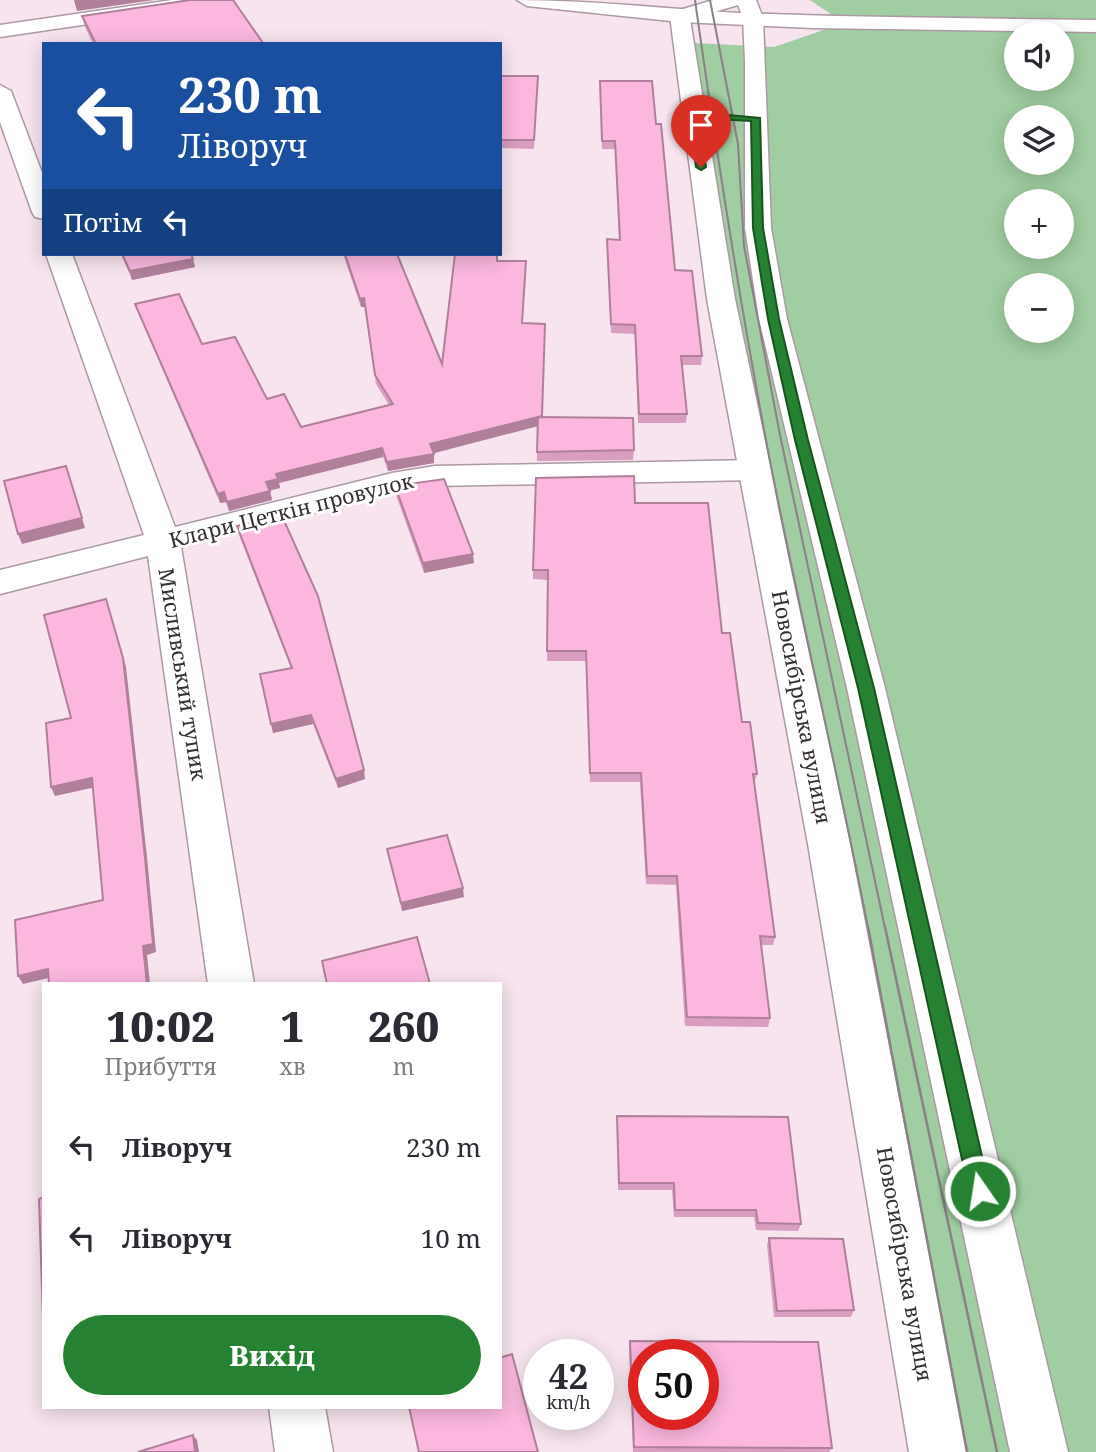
<!DOCTYPE html>
<html lang="uk">
<head>
<meta charset="utf-8">
<style>
	:root { --surface:#fff; --page:#f2f2f3; --text:#2b2b33; --muted:#7c7c81; --accent:#268232 }
	body { margin:0; font-family:"Noto Serif",serif; background:var(--page); color:var(--text); height:100vh; display:flex; flex-direction:column; font-size:26px; white-space:nowrap }
	* { box-sizing:border-box; margin:0 }
	p { font-size:23px; color:var(--muted) }
	.icon { flex:none; width:38px; height:38px; fill:none; stroke:currentColor; stroke-width:2; stroke-linecap:round; stroke-linejoin:round }
	.map { position:relative; flex:1; overflow:hidden }
	.drawer { position:absolute; left:42px; top:982px; width:460px; height:427px; display:flex; flex-direction:column; background:var(--surface); border-radius:0px; box-shadow:0 4px 18px #0003 }
	.drawer>* { flex:none }
	.top-card { position:absolute; left:42px; top:42px; width:460px; height:214px; border-radius:0px; box-shadow:0 4px 18px #0003; background:#1a4fa0; color:#fff; overflow:hidden }
	.fabs { position:absolute; left:1004px; top:21px; display:grid; gap:14px }
	.fabs a { display:grid; place-items:center; width:70px; height:70px; border-radius:50%; background:var(--surface); box-shadow:0 4px 18px #0003; font-size:35px }
	.speed { position:absolute; left:523px; top:1339px; display:flex; gap:14px; font-size:35px; font-weight:700; text-align:center }
	.speed>* { display:grid; place-content:center; width:91px; height:91px; border-radius:50%; background:var(--surface); box-shadow:0 4px 18px #0003; line-height:1 }
	.speed small { font-size:18px; font-weight:400 }
	.speed .limit { border:10px solid #d22; background:#fff; color:#111 }
	.pin { position:absolute; display:grid; place-items:center; width:60px; height:60px; color:#fff; margin:-72px -30px; border-radius:50% 50% 50% 0; rotate:-45deg; box-shadow:0 0 7px #0007 }
	.pin .icon { rotate:45deg }
	.me { position:absolute; width:77px; margin:-38px; rotate:347deg; stroke-linejoin:round; filter:drop-shadow(0 0 5px #0008) }
	.turn { display:flex; align-items:center; gap:24px; height:147px; padding:0 21px; font-size:32px }
	.turn .icon { width:91px; height:91px; stroke-width:2.5 }
	.turn b { display:block; font-size:49px; line-height:60px }
	.then { display:flex; align-items:center; height:66px; padding:0 21px; background:#0003; gap:14px; font-size:26px }
	.eta { display:flex; justify-content:space-evenly; align-items:center; height:119px; text-align:center }
	.eta b { font-size:42px; font-weight:800; line-height:49px }
	.button { display:flex; gap:14px; margin-top:auto; padding:14px 21px }
	.button a { flex:1; height:80px; border-radius:42px; background:var(--accent); color:#fff; font-size:28px; font-weight:800; line-height:80px; text-align:center }
	ul { padding:0; list-style:none }
	li { display:flex; align-items:center; gap:21px; height:91px; padding:0 21px }
	li div { flex:1 }
	li b { display:block; font-size:26px }
	li em { font-style:normal }
	.map>svg:first-child { display:block }
	.green { fill:#a0cda1; fill-rule:evenodd }
	.lines { fill:none; stroke-linecap:round; stroke-linejoin:round }
	.minor-casing { stroke:#ab99a3; stroke-width:3 }
	.tertiary-casing { stroke:#ab99a3; stroke-width:3 }
	.secondary-casing { stroke:#ab99a3; stroke-width:3 }
	.minor { fill:#fff; fill-rule:evenodd }
	.tertiary { fill:#fff; fill-rule:evenodd }
	.secondary { fill:#fff; fill-rule:evenodd }
	.tram-far1 { stroke:#8c8087; stroke-width:2 }
	.tram { stroke:#8c8087; stroke-width:2.5 }
	.wall { fill:#d89dbf }
	.shaded-wall { fill:#b0809b }
	.building { fill:#fbb7de; stroke:#b0809b; stroke-width:2; fill-rule:evenodd }
	.route { fill:#268232; stroke:#195420; stroke-width:2 }
	.labels { text-anchor:middle; dominant-baseline:central; stroke-width:6; stroke-linejoin:round; paint-order:stroke }
	.street-label { font-size:21px; fill:#352e32; stroke:#fff }
</style>
</head>
<body>
<div class="map">
<svg width="1096" height="1452" viewBox="0 0 1096 1452">
	<rect width="100%" height="100%" fill="#f7e4ee"/>
	<!-- green -->
	<path class="green" d="M810,0h286v1452h-158l-246,-1335 -19,-75 101,5 70,-24zM1017,33h45v46h-45zM1017,117h45v46h-45zM1017,201h45v46h-45zM1017,285h45v46h-45z"/>
	<g class="lines">
		<!-- minor casing -->
		<g class="minor-casing">
			<g id="minor">
				<polygon points="0,85 11,91 44,178 44,219 35,217 32,212 0,122"/>
				<polygon points="46,254 72,254 175,527 392,473 435,466 755,460 766,463 771,470 766,477 755,480 435,486 392,493 181,547 254,984 208,984 148,556 0,594 0,570 144,535"/>
				<polygon points="269,1407 325,1407 333,1452 275,1452"/>
			</g>
		</g>
		<!-- tertiary casing -->
		<g class="tertiary-casing">
			<g id="tertiary">
				<polygon points="172,0 222,0 212,6 0,37 0,25"/>
				<path d="M517,0c75,0 149,9 223,13 119,5 237,5 356,7v12l-283,-4 -133,-6 -153,-16z"/>
			</g>
		</g>
		<!-- secondary casing -->
		<g class="secondary-casing">
			<polygon id="secondary" points="713,0 756,0 763,18 771,228 787,319 885,688 1068,1452 1010,1452 847,688 759,319 745,228 745,61 743,18 738,5 690,19 735,299 850,844 967,1452 909,1452 808,844 707,299 670,16 673,12"/>
		</g>
		<!-- minor -->
		<use href="#minor" class="minor"/>
		<!-- tertiary -->
		<use href="#tertiary" class="tertiary"/>
		<!-- secondary -->
		<use href="#secondary" class="secondary"/>
		<!-- tram-far1 -->
		<g class="tram-far1">
			<path d="M695,0c23,163 48,325 80,487 29,148 65,294 93,441"/>
			<polyline points="710,0 738,144 744,246 780,435 885,928"/>
		</g>
		<!-- tram -->
		<g class="tram">
			<polyline points="868,927 967,1452"/>
			<polyline points="885,927 997,1452"/>
		</g>
	</g>
	<!-- wall -->
	<g class="wall">
		<polygon points="82,16 263,43 264,44 93,44 85,27"/>
		<polygon points="500,76 538,76 534,149 500,148"/>
		<polygon points="600,81 656,124 675,270 702,356 701,365 682,365 687,414 686,423 638,423 635,334 611,333 607,239 619,240 615,149 602,149"/>
		<polygon points="121,254 191,254 195,267 132,280"/>
		<polygon points="343,254 397,254 442,364 498,261 526,269 522,323 542,417 634,450 633,460 537,461 537,426 433,453 434,463 388,471 383,457 279,483 280,488 270,490 272,500 229,511 226,502 220,503 138,312 135,304 202,344 301,427 389,405 376,384 365,307 361,307"/>
		<polygon points="395,486 474,563 424,573 396,495"/>
		<polygon points="635,503 722,633 742,722 757,774 754,783 775,937 773,945 761,945 770,1018 768,1027 685,1026 676,885 646,884 640,782 590,782 586,661 547,661 548,580 533,579 533,570"/>
		<polygon points="237,526 365,779 338,788 313,724 273,733 291,668 239,535"/>
		<polygon points="387,849 464,897 402,911"/>
		<polygon points="617,1116 801,1224 798,1231 756,1230 754,1217 674,1217 672,1190 618,1190"/>
		<polygon points="769,1238 854,1310 851,1317 774,1317 767,1245"/>
		<polygon points="630,1341 832,1448 829,1452 633,1452 629,1347"/>
	</g>
	<!-- shaded-wall -->
	<g class="shaded-wall">
		<polygon points="74,0 154,0 77,11"/>
		<polygon points="193,259 195,267 132,280 130,271"/>
		<polygon points="364,298 365,307 361,307 360,299"/>
		<polygon points="545,324 542,425 431,454 430,444"/>
		<polygon points="382,448 383,457 279,483 280,488 268,491 266,482 276,474"/>
		<polygon points="434,454 434,463 388,471 387,462"/>
		<polygon points="66,466 85,528 22,544 18,534"/>
		<polygon points="270,491 272,500 229,511 227,502"/>
		<polygon points="224,492 226,502 220,503 218,494"/>
		<polygon points="473,554 474,563 424,573 423,563"/>
		<polygon points="109,608 126,667 147,857 156,952 147,955 150,984 147,984"/>
		<polygon points="311,715 313,724 273,733 271,724"/>
		<polygon points="364,770 365,779 338,788 336,779"/>
		<polygon points="92,778 96,787 55,796 51,787"/>
		<polygon points="463,888 464,897 402,911 401,903"/>
		<polygon points="48,969 53,977 23,984 18,976"/>
		<polygon points="193,1435 197,1440 199,1452 195,1452"/>
	</g>
	<!-- building -->
	<g class="building">
		<polygon points="190,0 233,0 263,43 256,44 96,44 82,16"/>
		<polygon points="500,76 538,76 534,140 500,140"/>
		<polygon points="600,81 652,81 656,124 661,124 675,270 692,271 702,356 681,356 687,414 639,414 635,325 611,324 607,239 620,240 615,141 602,141"/>
		<polygon points="122,254 191,254 193,259 130,271"/>
		<polygon points="345,254 397,254 442,364 455,254 497,255 497,261 526,261 522,323 545,324 542,416 430,444 434,454 387,462 382,448 276,474 278,479 266,482 270,491 227,502 224,492 218,494 135,304 179,294 202,344 235,337 267,399 284,394 301,427 393,404 375,375 364,298 360,299"/>
		<polygon points="538,417 633,418 634,450 537,452"/>
		<polygon points="66,466 82,518 18,534 4,481"/>
		<polygon points="634,476 635,503 708,503 722,633 730,633 742,722 750,722 757,774 753,774 775,937 760,936 770,1018 687,1017 677,876 647,876 641,773 590,773 586,651 547,651 548,570 533,570 536,478"/>
		<polygon points="444,479 473,554 423,563 395,486"/>
		<polygon points="281,514 318,596 364,770 336,779 311,715 271,724 260,674 292,668 237,526"/>
		<polygon points="106,599 123,658 144,848 153,944 143,946 147,984 49,984 48,969 18,976 15,920 103,900 92,778 51,787 46,723 71,718 44,615"/>
		<polygon points="447,835 463,888 401,903 387,849"/>
		<polygon points="417,937 430,984 327,984 322,961"/>
		<polygon points="617,1116 788,1117 801,1224 758,1223 756,1210 675,1210 674,1183 619,1183"/>
		<polygon points="44,1197 44,1318 43,1318 39,1199"/>
		<polygon points="769,1238 843,1239 854,1310 777,1311"/>
		<path d="M630,1341l188,1 14,106 -198,-1zM644,1354h60v60h-60z"/>
		<polygon points="512,1354 538,1452 419,1452 409,1407 500,1407 500,1358"/>
		<polygon points="193,1435 195,1452 138,1452"/>
	</g>
	<!-- route -->
	<polygon class="route" points="694,112 760,118 763,228 779,319 808,440 874,688 990,1191 987,1199 980,1202 972,1199 969,1191 858,688 795,440 768,319 753,228 751,121 699,118 706,167 701,170 696,167 689,115"/>
	<g class="labels">
		<!-- street labels -->
		<g class="street-label">
			<text transform="translate(291 510) rotate(-14)">Клари Цеткін провулок</text>
			<text transform="translate(183 674) rotate(81)">Мисливський тупик</text>
			<text transform="translate(802 707) rotate(79)">Новосибірська вулиця</text>
			<text transform="translate(905 1264) rotate(80)">Новосибірська вулиця</text>
		</g>
	</g>
</svg>
<div class="fabs">
<a><svg class="icon" aria-label="sound" viewBox="0 0 24 24"><path d="M4 9h4l5-4v14l-5-4H4zM17 9q2 3 0 6"/></svg></a>
<a><svg class="icon" aria-label="layers" viewBox="0 0 24 24"><path d="M12 4l9 5-9 5-9-5zM3 14l9 5 9-5"/></svg></a>
<a>+</a>
<a>−</a>
</div>
<div class="speed"><div>42<small>km/h</small></div><div class="limit">50</div></div>
<div class="pin" style="left:701px;top:167px;background:#d93025"><svg class="icon" aria-label="arrive" viewBox="0 0 24 24"><path d="M6 21V4h12l-3 4 3 4H6"/></svg></div>
<svg class="me" style="left:980px;top:1191px" viewBox="-20 -20 40 40"><circle r="17" fill="#268232" stroke="#fff" stroke-width="3"/><path d="M0-11L8 9 0 5-8 9z" fill="#fff"/></svg>
<div class="top-card">
<div class="turn"><svg class="icon" aria-label="left" viewBox="0 0 24 24"><path d="M17 20v-9H6M10 6l-5 5 5 5"/></svg><div><b>230 m</b>Ліворуч</div></div>
<div class="then">Потім<svg class="icon" aria-label="left" viewBox="0 0 24 24"><path d="M17 20v-9H6M10 6l-5 5 5 5"/></svg></div>
</div>
<section class="drawer">
<div class="eta">
<div><b>10:02</b><p>Прибуття</p></div>
<div><b>1</b><p>хв</p></div>
<div><b>260</b><p>m</p></div>
</div>
<ul>
<li><svg class="icon" aria-label="left" viewBox="0 0 24 24"><path d="M17 20v-9H6M10 6l-5 5 5 5"/></svg><div><b>Ліворуч</b></div><em>230 m</em></li>
<li><svg class="icon" aria-label="left" viewBox="0 0 24 24"><path d="M17 20v-9H6M10 6l-5 5 5 5"/></svg><div><b>Ліворуч</b></div><em>10 m</em></li>
</ul>
<div class="button"><a>Вихід</a></div>
</section>
</div>
</body>
</html>
